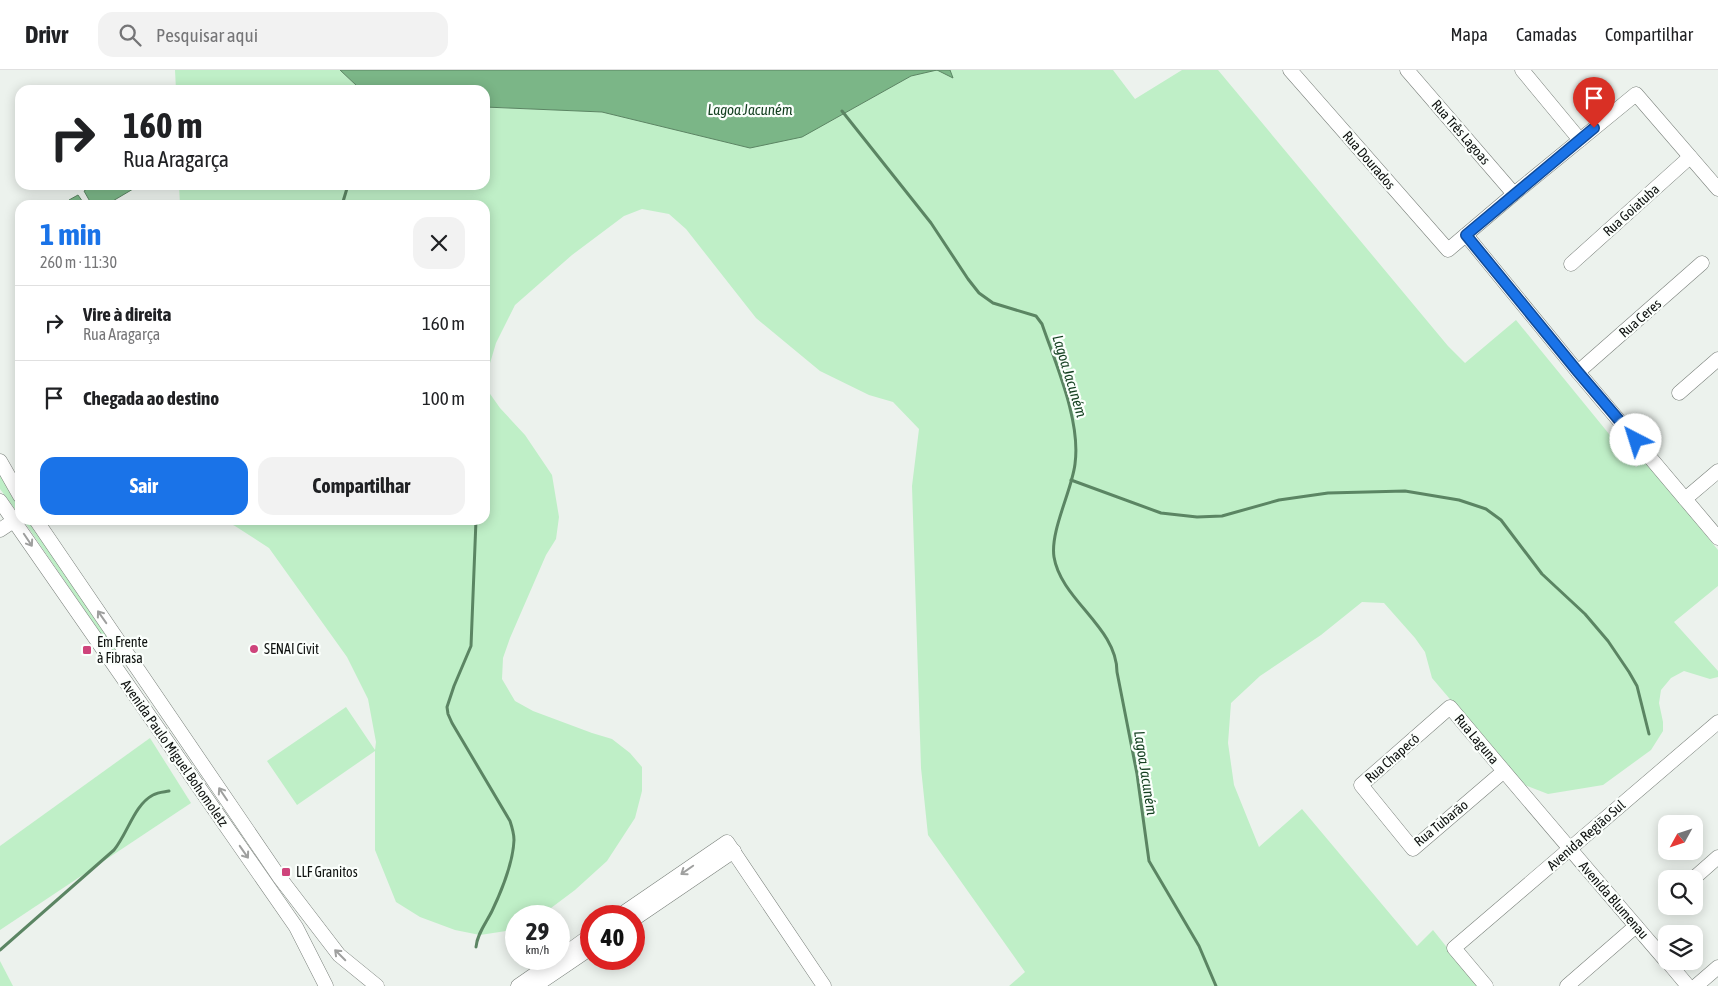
<!DOCTYPE html>
<html lang="pt">
<head>
<meta charset="utf-8">
<style>
	:root { --surface:#fff; --page:#f2f2f2; --text:#202124; --muted:#757577; --line:#e0e0e0; --accent:#1a73e8 }
	body { margin:0; font-family:"Asap Condensed",sans-serif; background:var(--page); color:var(--text); height:100vh; display:flex; flex-direction:column; font-size:19px; white-space:nowrap }
	* { box-sizing:border-box; margin:0 }
	p { font-size:16px; color:var(--muted) }
	.icon { flex:none; width:28px; height:28px; fill:none; stroke:currentColor; stroke-width:2; stroke-linecap:round; stroke-linejoin:round }
	.map { position:relative; flex:1; overflow:hidden }
	.sheet { position:absolute; left:15px; top:130px; width:475px; height:325px; display:flex; flex-direction:column; background:var(--surface); border-radius:15px; box-shadow:0 2px 12px #0003 }
	.sheet>* { flex:none }
	.hud { position:absolute; left:15px; top:15px; width:475px; height:105px; border-radius:15px; box-shadow:0 2px 12px #0003; background:#fff; color:var(--text); overflow:hidden }
	.needle { width:32px; rotate:230deg }
	.tools { position:absolute; left:1658px; top:745px; display:grid; gap:10px }
	.tools a { display:grid; place-items:center; width:45px; height:45px; border-radius:10px; background:var(--surface); box-shadow:0 2px 12px #0003; font-size:25px }
	.speed { position:absolute; left:505px; top:835px; display:flex; gap:10px; font-size:25px; font-weight:700; text-align:center }
	.speed>* { display:grid; place-content:center; width:65px; height:65px; border-radius:50%; background:var(--surface); box-shadow:0 2px 12px #0003; line-height:1 }
	.speed small { font-size:12px; font-weight:400 }
	.speed .limit { border:8px solid #d22; background:#fff; color:#111 }
	.pin { position:absolute; display:grid; place-items:center; width:42px; height:42px; color:#fff; margin:-51px -21px; border-radius:50% 50% 50% 0; rotate:-45deg; box-shadow:0 0 5px #0007 }
	.pin .icon { rotate:45deg }
	.me { position:absolute; width:55px; margin:-28px; rotate:320deg; stroke-linejoin:round; filter:drop-shadow(0 0 4px #0008) }
	.turn { display:flex; align-items:center; gap:18px; height:105px; padding:0 25px; font-size:22px }
	.turn .icon { width:65px; height:65px; stroke-width:2.5 }
	.turn b { display:block; font-size:35px; line-height:42px }
	.round { display:grid; place-items:center; flex:none; width:52px; height:52px; border-radius:15px; background:var(--page) }
	.headline { display:flex; align-items:center; justify-content:space-between; height:85px; padding:0 25px }
	h1 { font-size:30px; font-weight:700; line-height:38px; color:var(--accent) }
	.cta { display:flex; gap:10px; margin-top:auto; padding:10px 25px }
	.cta a { flex:1; height:58px; border-radius:15px; background:var(--accent); color:#fff; font-size:20px; font-weight:700; line-height:58px; text-align:center }
	.cta a+a { background:var(--page); color:var(--text) }
	ul { padding:0; list-style:none }
	li { display:flex; align-items:center; gap:15px; height:75px; padding:0 25px; border-top:1px solid var(--line) }
	li div { flex:1 }
	li b { display:block; font-size:19px }
	li em { font-style:normal }
	header { display:flex; align-items:center; gap:30px; box-sizing:border-box; height:70px; padding:0 25px; background:var(--surface); border-bottom:1px solid var(--line) }
	header strong { font-size:24px }
	nav { display:flex; gap:28px; margin-inline-start:auto; font-size:18px }
	.search { width:350px; height:45px; background:var(--page); display:flex; align-items:center; gap:12px; box-sizing:border-box; padding:0 18px; border-radius:15px; color:var(--muted); font-size:19px }
	.map>svg:first-child { display:block }
	.green { fill:#bfefc7 }
	.water { fill:#7bb687; stroke:#5b8563 }
	.lines { fill:none; stroke-linecap:round; stroke-linejoin:round }
	.stream { stroke:#5b8563; stroke-width:3 }
	.minor-casing { stroke:#7a807b; stroke-width:15 }
	.minor { stroke:#fff; stroke-width:14 }
	.oneway { stroke:#9fa09f }
	.route-casing { stroke:#114b97; stroke-width:12 }
	.route { stroke:#1a73e8; stroke-width:9 }
	.poi-dot { fill:#ce447b; stroke:#fbfffc; stroke-width:2 }
	.labels { text-anchor:middle; dominant-baseline:central; stroke-width:4.5; stroke-linejoin:round; paint-order:stroke }
	.street-label { font-size:14px; fill:#0f1210; stroke:#fbfffc }
	.poi-label { font-size:14px; fill:#0f1210; stroke:#fbfffc; text-anchor:start }
	.water-label { font-size:15px; font-style:italic; fill:#133f1f; stroke:#fbfffc }
</style>
</head>
<body>
<header>
<strong>Drivr</strong>
<div class="search"><svg class="icon" aria-label="search" viewBox="0 0 24 24"><circle cx="10" cy="10" r="6"/><path d="M15 15l6 6"/></svg>Pesquisar aqui</div>
<nav><a>Mapa</a><a>Camadas</a><a>Compartilhar</a></nav>
</header>
<div class="map">
<svg width="1718" height="916" viewBox="0 0 1718 916">
	<rect width="100%" height="100%" fill="#ecf2ed"/>
	<!-- green -->
	<g class="green">
		<polygon points="175,0 340,0 357,16 367,20 176,20"/>
		<polygon points="937,0 952,7 950,0 1113,0 1135,29 1182,0 1218,0 1448,276 1465,293 1516,250 1636,397 1645,390 1718,480 1718,516 1674,552 1718,601 1718,607 1710,609 1684,601 1671,608 1661,620 1659,633 1663,652 1663,661 1651,680 1603,715 1548,724 1522,714 1494,681 1432,608 1425,582 1415,568 1384,533 1362,532 1321,565 1260,606 1231,633 1228,673 1234,715 1259,777 1302,739 1417,876 1433,860 1478,916 1009,916 1025,902 928,765 921,698 912,416 919,359 893,332 869,325 820,301 756,248 686,159 669,144 642,139 624,146 572,185 515,235 496,273 488,300 488,321 500,338 525,365 552,405 559,447 556,469 546,485 510,568 503,588 502,609 515,631 533,641 592,663 612,669 630,683 642,697 642,721 635,748 607,791 575,820 543,844 537,846 516,846 516,856 506,861 480,865 455,860 420,847 396,832 375,780 375,681 297,735 267,691 346,637 375,680 376,672 368,629 347,587 269,478 235,456 223,450 485,450 485,135 180,135 179,115 485,115 485,37 602,42 750,78 831,51 911,6"/>
		<polygon points="0,405 20,439 20,446 0,419"/>
		<polygon points="23,450 28,450 117,580 114,583"/>
		<polygon points="150,668 191,733 0,860 0,776"/>
		<polygon points="0,891 13,916 0,916"/>
	</g>
	<!-- water -->
	<g class="water">
		<polygon points="340,0 950,0 953,8 937,0 911,6 802,67 750,78 602,42 485,37 485,20 367,20 357,16"/>
		<polygon points="94,115 131,115 133,119 106,135 92,135 84,121"/>
		<polygon points="78,125 85,135 72,135 69,130"/>
	</g>
	<g class="lines">
		<!-- stream -->
		<g class="stream">
			<path d="M842,41l89,112 37,56 11,14 14,10 43,13 6,8c14,41 39,97 33,140 -3,26 -25,67 -21,93 7,43 63,70 63,115l20,102 12,87 50,85 17,40"/>
			<polyline points="342,135 348,115"/>
			<polyline points="1071,410 1161,443 1197,447 1222,446 1279,430 1328,423 1405,421 1459,430 1486,439 1501,450 1542,504 1585,544 1608,571 1629,602 1637,616 1649,664"/>
			<path d="M476,877c1,-13 10,-24 16,-36 10,-21 21,-47 22,-71 0,-6 -2,-13 -4,-19l-58,-98 -4,-9 -1,-7 7,-21 17,-40 5,-126"/>
			<path d="M0,880l114,-100c14,-17 20,-45 39,-55 5,-3 11,-3 16,-4"/>
		</g>
		<!-- minor casing -->
		<g class="minor-casing">
			<g id="minor">
				<polyline points="1290,0 1448,180 1514,124 1636,24 1718,119"/>
				<polyline points="1407,0 1514,124"/>
				<polyline points="1522,0 1580,70"/>
				<polyline points="1466,165 1578,302 1718,468"/>
				<polyline points="1571,194 1690,87"/>
				<polyline points="1578,302 1702,193"/>
				<polyline points="1679,323 1718,289"/>
				<polyline points="0,391 20,426"/>
				<polyline points="1685,429 1718,401"/>
				<polyline points="0,431 296,857 326,916"/>
				<polyline points="36,450 280,808 339,885 377,916"/>
				<polyline points="0,460 15,450"/>
				<path d="M1504,701l-91,78 -52,-64 89,-78c71,85 143,169 216,254"/>
				<polyline points="1693,809 1718,787"/>
				<polyline points="619,846 727,772 824,916"/>
				<polyline points="634,849 734,781"/>
				<polyline points="559,888 591,865"/>
				<polyline points="1667,891 1688,916"/>
				<polyline points="518,916 557,889"/>
				<polyline points="535,916 591,878"/>
				<polyline points="1486,916 1454,878 1718,652"/>
				<polyline points="1567,916 1636,856"/>
				<polyline points="1696,916 1718,897"/>
			</g>
		</g>
		<!-- minor -->
		<use href="#minor" class="minor"/>
	</g>
	<!-- one-way arrows -->
	<defs><path id="oneway-shaft" d="M-6 0H5M1.5-3L5.5 0L1.5 3" fill="none" stroke-width="1.6" stroke-linecap="round" stroke-linejoin="round" transform="scale(1.25)"/></defs>
	<g class="oneway">
		<use href="#oneway-shaft" transform="translate(28 470) rotate(56)"/>
		<use href="#oneway-shaft" transform="translate(102 547) rotate(-125)"/>
		<use href="#oneway-shaft" transform="translate(223 724) rotate(-124)"/>
		<use href="#oneway-shaft" transform="translate(244 782) rotate(55)"/>
		<use href="#oneway-shaft" transform="translate(687 800) rotate(145)"/>
		<use href="#oneway-shaft" transform="translate(340 885) rotate(-135)"/>
	</g>
	<g class="lines">
		<!-- route casing -->
		<g class="route-casing">
			<polyline id="route" points="1594,58 1466,165 1578,302 1636,370"/>
		</g>
		<!-- route -->
		<use href="#route" class="route"/>
	</g>
	<!-- markers -->
	<g class="poi-dot">
		<circle cx="254" cy="579" r="5"/>
		<rect x="82" y="575" width="10" height="10" rx="2.5"/>
		<rect x="281" y="797" width="10" height="10" rx="2.5"/>
	</g>
	<g class="labels">
		<!-- street labels -->
		<g class="street-label">
			<text transform="translate(1461 62) rotate(49)">Rua Três Lagoas</text>
			<text transform="translate(1369 90) rotate(49)">Rua Dourados</text>
			<text transform="translate(1631 140) rotate(-42)">Rua Goiatuba</text>
			<text transform="translate(1640 248) rotate(-41)">Rua Ceres</text>
			<text transform="translate(1477 669) rotate(50)">Rua Laguna</text>
			<text transform="translate(175 683) rotate(55)">Avenida Paulo Miguel Bohomoletz</text>
			<text transform="translate(1392 688) rotate(-41)">Rua Chapecó</text>
			<text transform="translate(1441 753) rotate(-39)">Rua Tubarão</text>
			<text transform="translate(1586 765) rotate(-41)">Avenida Região Sul</text>
			<text transform="translate(1614 830) rotate(49)">Avenida Blumenau</text>
		</g>
		<!-- poi labels -->
		<g class="poi-label">
			<text x="97" y="572">Em Frente<tspan x="97" dy="16">à Fibrasa</tspan></text>
			<text x="264" y="579">SENAI Civit</text>
			<text x="296" y="802">LLF Granitos</text>
		</g>
		<!-- water labels -->
		<g class="water-label">
			<text x="750" y="39">Lagoa Jacuném</text>
			<text transform="translate(1070 306) rotate(73)">Lagoa Jacuném</text>
			<text transform="translate(1146 703) rotate(81)">Lagoa Jacuném</text>
		</g>
	</g>
</svg>
<div class="tools">
<a><svg class="needle" viewBox="-14 -14 28 28"><path d="M0-13l5 13h-10z" fill="#e53935"/><path d="M0 13l5-13h-10z" fill="#757577"/></svg></a>
<a><svg class="icon" aria-label="search" viewBox="0 0 24 24"><circle cx="10" cy="10" r="6"/><path d="M15 15l6 6"/></svg></a>
<a><svg class="icon" aria-label="layers" viewBox="0 0 24 24"><path d="M12 4l9 5-9 5-9-5zM3 14l9 5 9-5"/></svg></a>
</div>
<div class="speed"><div>29<small>km/h</small></div><div class="limit">40</div></div>
<div class="pin" style="left:1594px;top:58px;background:#d93025"><svg class="icon" aria-label="arrive" viewBox="0 0 24 24"><path d="M6 21V4h12l-3 4 3 4H6"/></svg></div>
<svg class="me" style="left:1636px;top:370px" viewBox="-20 -20 40 40"><circle r="19" fill="#fff"/><path d="M0-13L10 11 0 6-10 11z" fill="#1a73e8"/></svg>
<div class="hud">
<div class="turn"><svg class="icon" aria-label="right" viewBox="0 0 24 24"><path d="M7 20v-9h11M14 6l5 5-5 5"/></svg><div><b>160 m</b>Rua Aragarça</div></div>
</div>
<section class="sheet">
<div class="headline"><div><h1>1 min</h1><p>260 m · 11:30</p></div><a class="round"><svg class="icon" aria-label="close" viewBox="0 0 24 24"><path d="M6 6l12 12M18 6L6 18"/></svg></a></div>
<ul>
<li><svg class="icon" aria-label="right" viewBox="0 0 24 24"><path d="M7 20v-9h11M14 6l5 5-5 5"/></svg><div><b>Vire à direita</b><p>Rua Aragarça</p></div><em>160 m</em></li>
<li><svg class="icon" aria-label="arrive" viewBox="0 0 24 24"><path d="M6 21V4h12l-3 4 3 4H6"/></svg><div><b>Chegada ao destino</b></div><em>100 m</em></li>
</ul>
<div class="cta"><a>Sair</a><a>Compartilhar</a></div>
</section>
</div>
</body>
</html>
